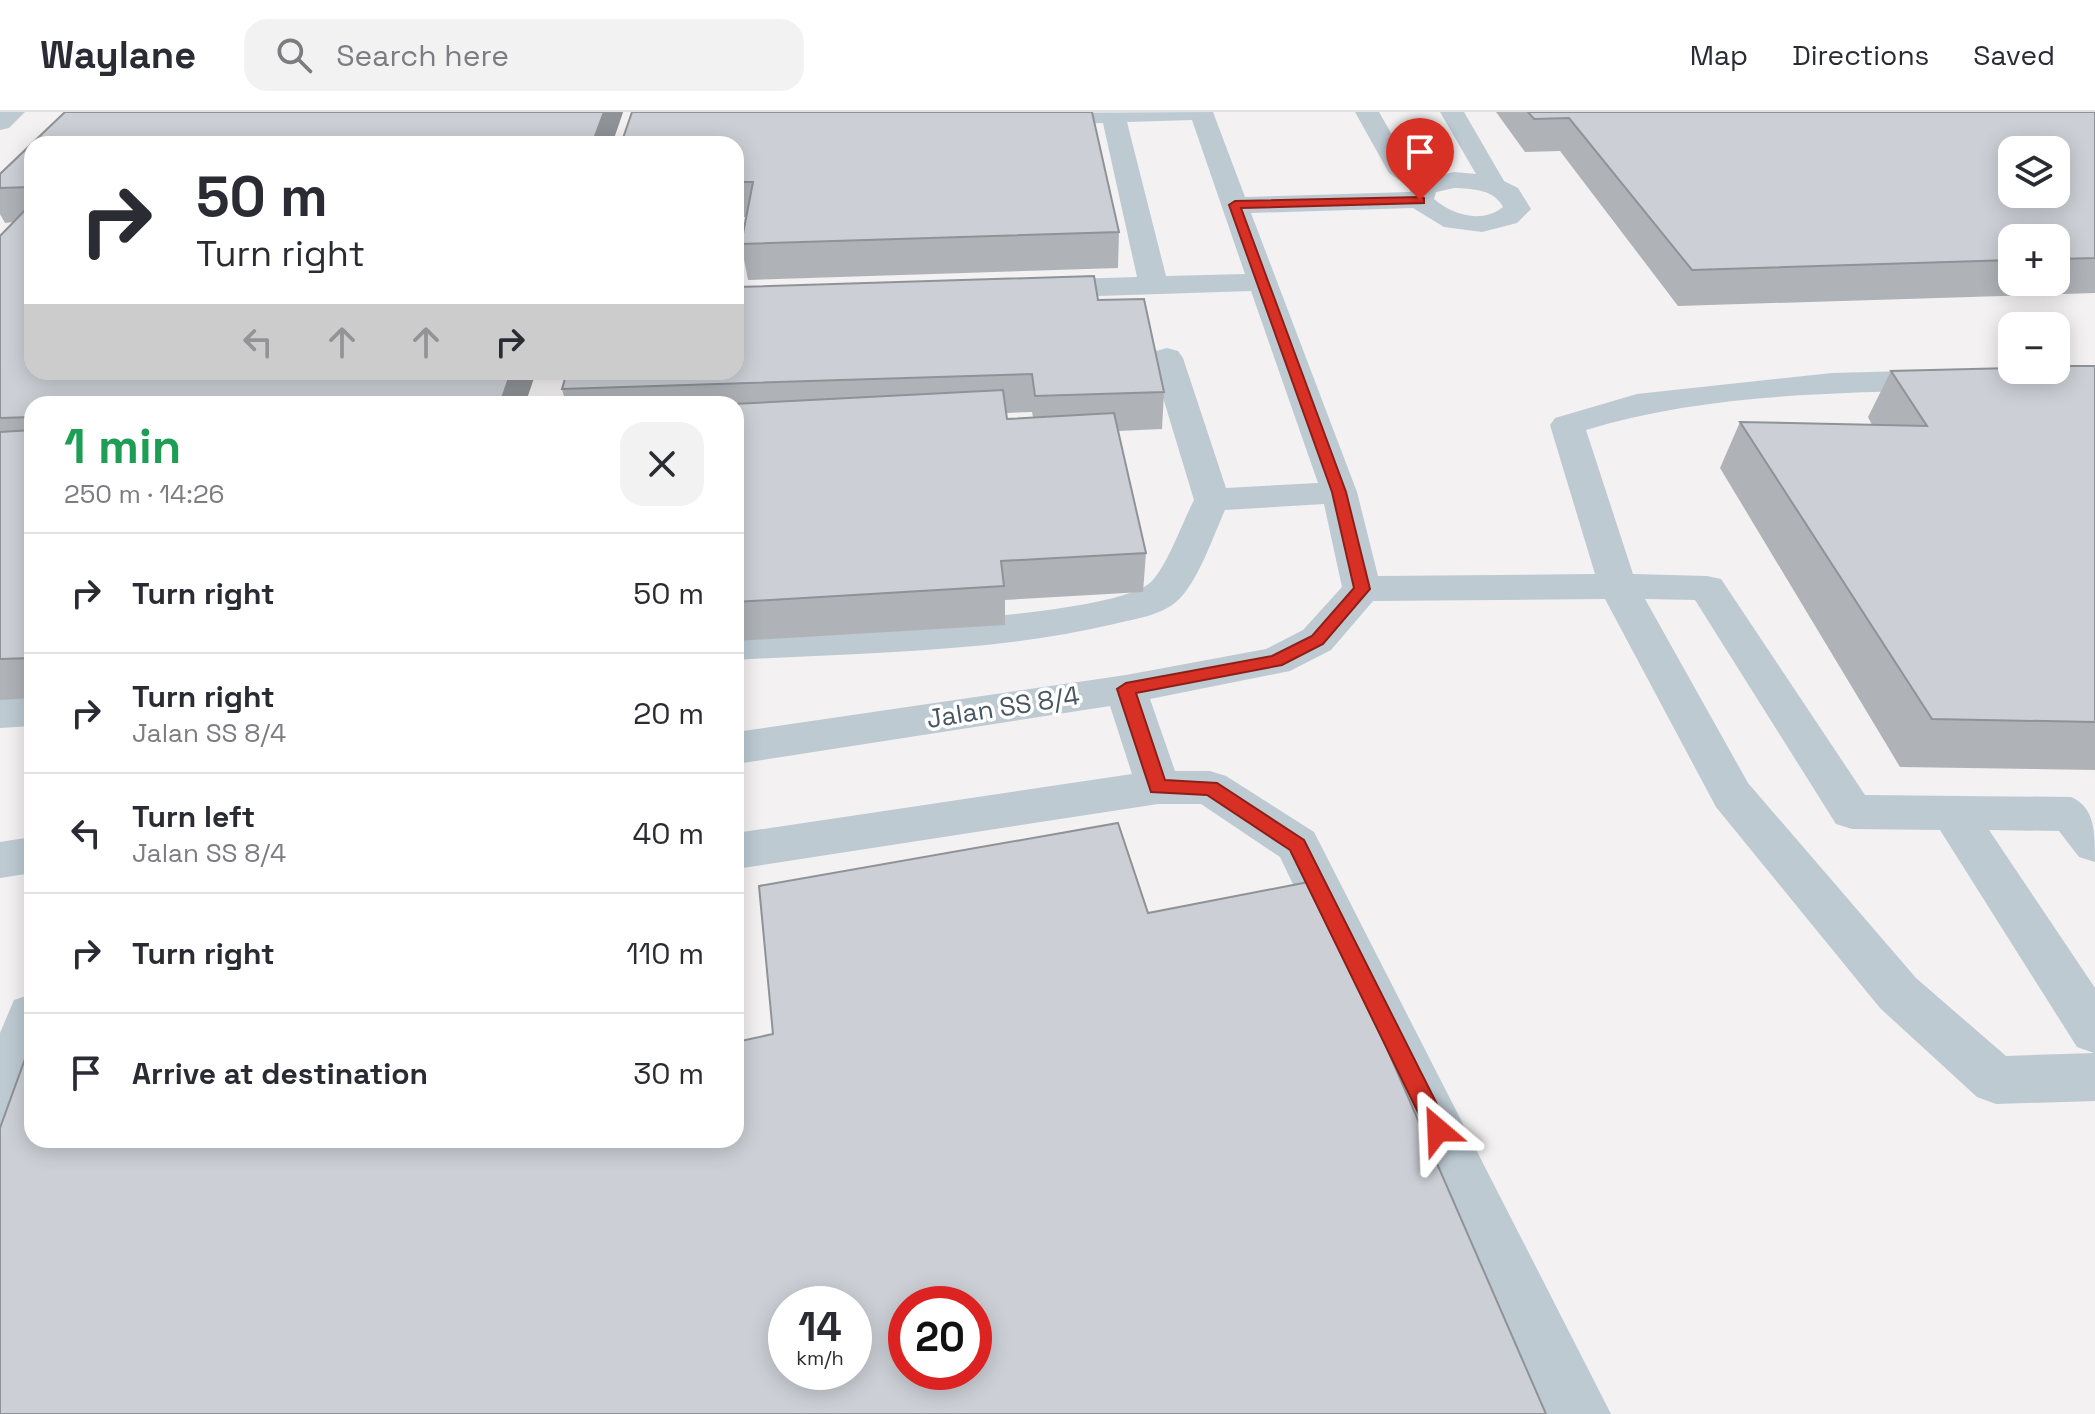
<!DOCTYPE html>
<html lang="en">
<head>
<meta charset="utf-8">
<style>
	:root { --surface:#fff; --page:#f2f2f3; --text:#2b2b33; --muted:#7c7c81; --line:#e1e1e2 }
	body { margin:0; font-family:"Space Grotesk",sans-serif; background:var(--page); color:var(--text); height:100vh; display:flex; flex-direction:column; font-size:30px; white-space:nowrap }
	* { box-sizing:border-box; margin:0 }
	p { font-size:26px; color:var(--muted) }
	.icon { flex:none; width:44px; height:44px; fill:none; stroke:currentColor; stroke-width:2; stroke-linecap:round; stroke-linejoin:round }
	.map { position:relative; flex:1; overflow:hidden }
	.side { position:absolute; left:24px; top:284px; width:720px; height:752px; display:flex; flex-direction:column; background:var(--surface); border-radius:24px; box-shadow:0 4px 20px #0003 }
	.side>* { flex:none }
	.banner { position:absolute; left:24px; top:24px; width:720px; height:244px; border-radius:24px; box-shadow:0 4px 20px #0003; background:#fff; color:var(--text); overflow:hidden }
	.controls { position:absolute; left:1998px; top:24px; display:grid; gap:16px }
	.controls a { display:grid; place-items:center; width:72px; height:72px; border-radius:16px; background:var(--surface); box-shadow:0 4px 20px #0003; font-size:40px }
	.speed { position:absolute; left:768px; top:1174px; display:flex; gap:16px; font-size:40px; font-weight:700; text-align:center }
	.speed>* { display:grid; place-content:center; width:104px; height:104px; border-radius:50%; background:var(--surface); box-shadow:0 4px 20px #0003; line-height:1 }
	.speed small { font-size:20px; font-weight:400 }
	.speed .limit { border:12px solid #d22; background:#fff; color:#111 }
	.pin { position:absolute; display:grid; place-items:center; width:68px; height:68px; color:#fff; margin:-82px -34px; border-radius:50% 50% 50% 0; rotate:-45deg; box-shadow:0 0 8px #0007 }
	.pin .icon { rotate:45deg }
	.me { position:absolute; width:88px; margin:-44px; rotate:334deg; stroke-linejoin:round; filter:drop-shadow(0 0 6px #0008) }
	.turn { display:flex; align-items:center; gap:28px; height:168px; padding:0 40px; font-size:36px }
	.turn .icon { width:104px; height:104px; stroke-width:2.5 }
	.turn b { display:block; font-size:56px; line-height:68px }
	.lanes { display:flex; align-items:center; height:76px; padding:0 40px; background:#0003; justify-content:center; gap:40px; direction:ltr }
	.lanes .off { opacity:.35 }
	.round { display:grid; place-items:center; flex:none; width:84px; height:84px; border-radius:24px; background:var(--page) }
	.overview { display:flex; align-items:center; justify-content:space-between; height:136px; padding:0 40px }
	h1 { font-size:48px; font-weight:700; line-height:60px; color:#1e9e55 }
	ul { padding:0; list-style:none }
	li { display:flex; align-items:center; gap:24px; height:120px; padding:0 40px; border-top:2px solid var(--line) }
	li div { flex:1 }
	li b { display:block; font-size:30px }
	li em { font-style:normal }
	header { display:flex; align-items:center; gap:48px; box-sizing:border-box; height:112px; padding:0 40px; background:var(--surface); border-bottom:2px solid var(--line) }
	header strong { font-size:38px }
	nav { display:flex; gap:44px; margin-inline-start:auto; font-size:28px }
	.search { width:560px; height:72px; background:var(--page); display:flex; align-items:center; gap:20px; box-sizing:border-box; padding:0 28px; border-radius:24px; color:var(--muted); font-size:30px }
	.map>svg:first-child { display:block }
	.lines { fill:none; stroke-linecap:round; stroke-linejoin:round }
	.minor { fill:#bdcad2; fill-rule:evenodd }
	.wall { fill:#afb3b8; fill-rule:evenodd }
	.shaded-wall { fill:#8f9296 }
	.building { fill:#ccd0d6; stroke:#8f9296; stroke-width:2; fill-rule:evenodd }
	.route { fill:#d93025; stroke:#8d1f18; stroke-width:2 }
	.labels { text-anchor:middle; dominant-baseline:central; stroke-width:7; stroke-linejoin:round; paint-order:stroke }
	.street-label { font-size:26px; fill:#475661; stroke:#fff }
</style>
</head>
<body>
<header>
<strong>Waylane</strong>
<div class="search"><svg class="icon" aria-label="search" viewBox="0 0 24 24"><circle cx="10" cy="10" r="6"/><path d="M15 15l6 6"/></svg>Search here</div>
<nav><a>Map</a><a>Directions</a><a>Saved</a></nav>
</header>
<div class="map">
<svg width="2095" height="1302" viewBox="0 0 2095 1302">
	<rect width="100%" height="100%" fill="#f3f1f1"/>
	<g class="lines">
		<!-- minor -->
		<g class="minor">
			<polygon points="0,0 25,0 9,16 0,18"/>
			<path d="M1213,0l32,85 165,-5 1,-3 -22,-16 -34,-61h24l29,51 21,15 25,-6 22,2 -36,-62h24l40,69 14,7 13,21 -14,14 -35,9 -38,-5 -31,-19 -162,5 106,279 21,84 217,-2 -45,-149 5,-7 82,-24 195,-21 113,-3 11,3 5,7 -5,7 -11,3c-119,3 -245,5 -359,40l47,144 74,2 14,3 144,216 206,2c24,10 24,35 24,65l-16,-5 -20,-26 -70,-1 106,158v113l-99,3 -19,-7 -97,-89 -164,-201 -111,-208 -232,2 -42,49 -41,21 -140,28 25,72h35l16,5 88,56 297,582h-65l-266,-557 -79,-53h-43l-422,65v-36l396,-59 -22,-68 -374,58v-32l390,-57 140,-26 37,-19 39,-43 -18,-83 -99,6c-11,24 -28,75 -49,92 -17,14 -42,17 -62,22 -122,29 -253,28 -378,36v-28c67,-4 380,-12 416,-51 17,-19 30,-58 42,-81l-43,-142 5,-7 11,-3 11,3 5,7 43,130 92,-5 -67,-192 -214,7 -10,-3 -5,-6 5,-6 10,-3 100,-3 -34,-154 -68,2 -9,-2 -3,-5 3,-5zM1192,8l53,154 -79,2 -39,-154zM1454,76c18,1 40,1 49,19 -21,17 -51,8 -69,-8l2,-7zM1645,487l50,1 141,224 16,5 88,1 137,217 17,6 -88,3 -90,-78 -168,-195z"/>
			<polygon points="32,584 32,614 0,616 0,586"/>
			<polygon points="32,725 32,761 0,766 0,730"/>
			<polygon points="32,882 32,983 19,1015 0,1023 0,921 14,888"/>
		</g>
	</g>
	<!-- wall -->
	<g class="wall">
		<polygon points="65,0 623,0 612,32 32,32 32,260 536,260 525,292 32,292 32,586 0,588 0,124 13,110 5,111 0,102 0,62"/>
		<path d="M1496,0h599v181l-417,13 -118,-155 -35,1zM2012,126h44v44h-44z"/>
		<polygon points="736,32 1119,120 1118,156 748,168 741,132 746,105 736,105"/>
		<path d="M1098,188l66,92 -2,37 -44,2 28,122 -3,39 -138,8v25l-269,16v-237h-170l-4,-15zM1032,300l1,5 -26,2 -1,-6z"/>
		<polygon points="2095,254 2095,658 1900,655 1720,356 1740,310 1872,313 1868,305 1891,259"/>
	</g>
	<!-- shaded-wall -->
	<g class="shaded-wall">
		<polygon points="604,0 623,0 612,32 592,32"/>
		<polygon points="511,260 536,260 525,292 504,292 502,286"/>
	</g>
	<!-- building -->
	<g class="building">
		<polygon points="65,0 604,0 592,32 32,32 32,75 0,76 0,62"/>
		<polygon points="632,0 1092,0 1119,120 741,132 753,70 736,70 736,32 621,32"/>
		<path d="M1528,0h567v146l-39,1v-21h-44v22l-320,10 -123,-152 -35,1zM2012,38h44v44h-44z"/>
		<polygon points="32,91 32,260 511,260 502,286 347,292 32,292 32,305 0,306 0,124"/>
		<polygon points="1094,164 1098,188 1144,187 1164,280 1035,284 1032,262 562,277 567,260 736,260 736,175"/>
		<polygon points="2056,254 2095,254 2095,610 1932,607 1740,310 1927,314 1891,259 2012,256 2012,258 2056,258"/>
		<polygon points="1003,278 1007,307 1114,301 1146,441 1001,449 1004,474 736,490 736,292 733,292"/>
		<polygon points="32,318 32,546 0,547 0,320"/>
		<path d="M1118,711l30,90 166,-32 232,533h-1546v-286l25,-69 7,-1v82h704v-98l37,-8 -14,-148zM786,1192h68v68h-68zM906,1192h68v68h-68z"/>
	</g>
	<!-- route -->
	<polygon class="route" points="1420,85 1424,86 1424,91 1241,96 1346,380 1370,477 1323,532 1282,553 1136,581 1165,668 1217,671 1304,728 1450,1018 1446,1025 1438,1028 1430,1025 1290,738 1207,683 1151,680 1117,577 1126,571 1272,544 1312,524 1354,476 1332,380 1229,93 1235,89"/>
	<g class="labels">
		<!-- street labels -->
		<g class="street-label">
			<text transform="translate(1003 595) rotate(-9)">Jalan SS 8/4</text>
		</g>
	</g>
</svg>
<div class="controls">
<a><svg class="icon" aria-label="layers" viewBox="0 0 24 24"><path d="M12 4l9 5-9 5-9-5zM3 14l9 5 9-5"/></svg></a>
<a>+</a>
<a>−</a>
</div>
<div class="speed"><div>14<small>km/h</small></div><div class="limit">20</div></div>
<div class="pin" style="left:1420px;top:88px;background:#d93025"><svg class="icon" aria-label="arrive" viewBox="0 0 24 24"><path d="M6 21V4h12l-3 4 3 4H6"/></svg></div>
<svg class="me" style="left:1438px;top:1018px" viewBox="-20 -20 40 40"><path d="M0-17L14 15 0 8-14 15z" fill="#d93025" stroke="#fff" stroke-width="4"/></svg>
<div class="banner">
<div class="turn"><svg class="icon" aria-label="right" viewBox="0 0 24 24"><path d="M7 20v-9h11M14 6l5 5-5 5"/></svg><div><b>50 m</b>Turn right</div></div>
<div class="lanes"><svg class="icon off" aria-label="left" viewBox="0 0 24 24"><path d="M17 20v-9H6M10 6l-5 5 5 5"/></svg><svg class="icon off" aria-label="ahead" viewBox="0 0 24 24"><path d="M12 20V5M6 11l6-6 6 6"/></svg><svg class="icon off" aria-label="ahead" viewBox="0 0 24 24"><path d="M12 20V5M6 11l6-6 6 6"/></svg><svg class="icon" aria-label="right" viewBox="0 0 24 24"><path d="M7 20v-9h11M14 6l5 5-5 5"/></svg></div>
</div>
<section class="side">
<div class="overview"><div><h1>1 min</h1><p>250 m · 14:26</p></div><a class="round"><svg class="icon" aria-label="close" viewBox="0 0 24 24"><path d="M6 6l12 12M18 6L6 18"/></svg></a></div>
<ul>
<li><svg class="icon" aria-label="right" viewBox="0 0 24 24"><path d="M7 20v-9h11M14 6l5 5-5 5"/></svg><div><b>Turn right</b></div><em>50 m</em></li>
<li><svg class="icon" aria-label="right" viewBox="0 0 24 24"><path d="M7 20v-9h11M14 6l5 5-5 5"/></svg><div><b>Turn right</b><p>Jalan SS 8/4</p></div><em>20 m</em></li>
<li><svg class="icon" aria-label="left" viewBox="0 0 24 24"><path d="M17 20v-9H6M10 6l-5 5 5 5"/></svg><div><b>Turn left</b><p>Jalan SS 8/4</p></div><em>40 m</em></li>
<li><svg class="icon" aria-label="right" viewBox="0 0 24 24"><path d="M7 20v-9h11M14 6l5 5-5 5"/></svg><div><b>Turn right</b></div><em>110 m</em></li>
<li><svg class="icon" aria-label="arrive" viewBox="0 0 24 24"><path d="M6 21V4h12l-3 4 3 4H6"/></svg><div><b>Arrive at destination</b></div><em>30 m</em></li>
</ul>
</section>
</div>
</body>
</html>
